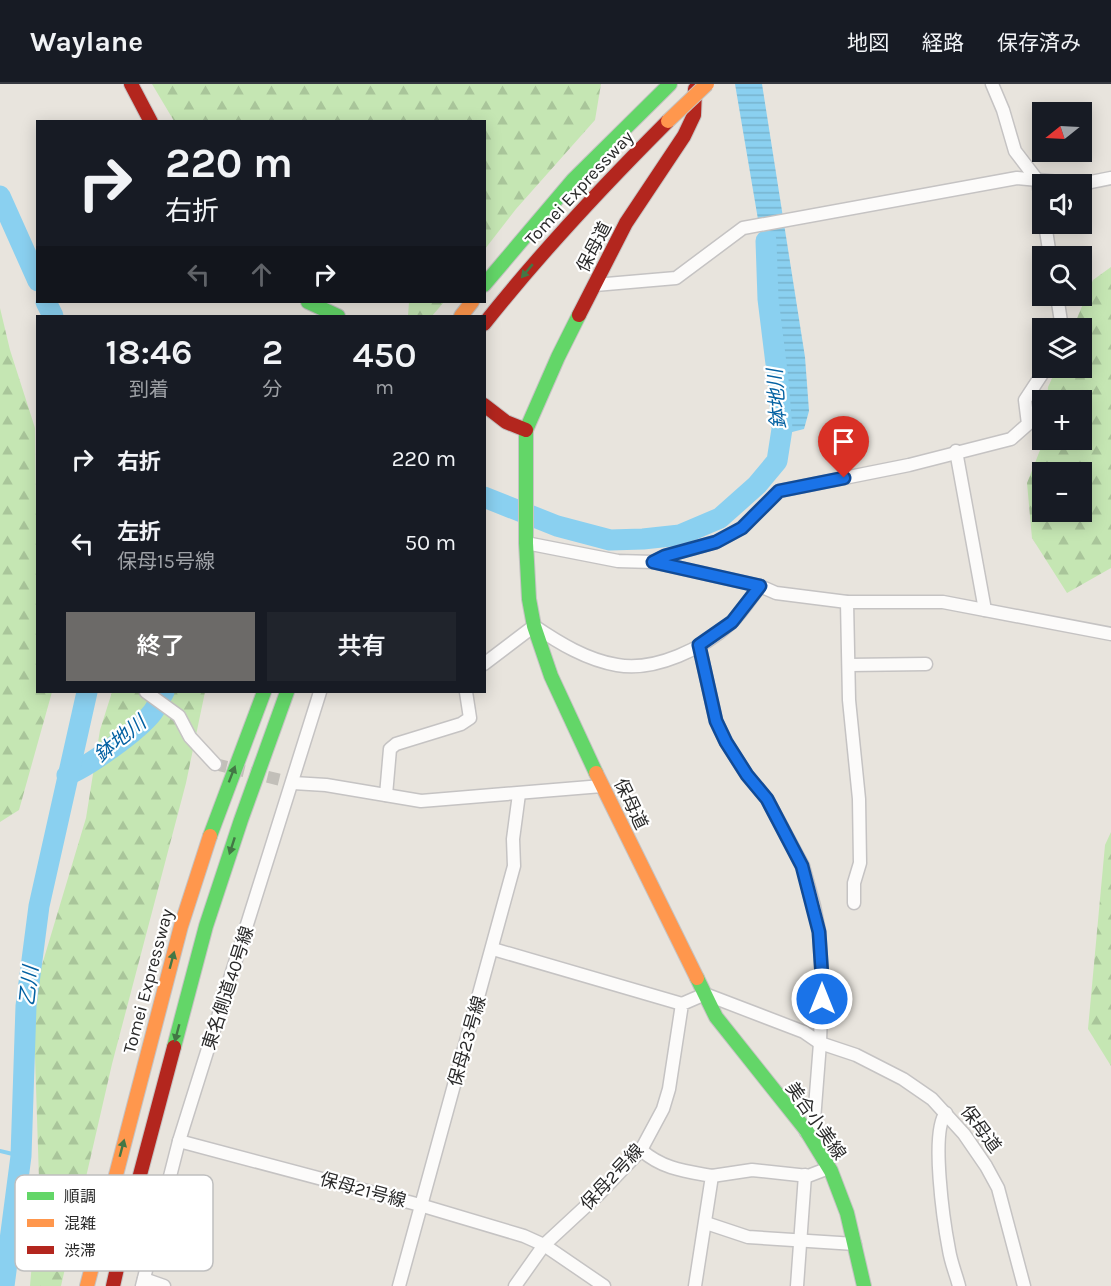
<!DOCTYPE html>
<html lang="ja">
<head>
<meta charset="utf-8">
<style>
	:root { --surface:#171b24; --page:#20242c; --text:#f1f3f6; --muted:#9ea1a6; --line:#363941; --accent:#6c6a68 }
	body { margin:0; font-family:Karla,"Noto Sans JP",sans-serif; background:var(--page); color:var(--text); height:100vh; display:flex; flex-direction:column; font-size:22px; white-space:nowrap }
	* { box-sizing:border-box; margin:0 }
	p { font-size:20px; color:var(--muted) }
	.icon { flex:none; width:33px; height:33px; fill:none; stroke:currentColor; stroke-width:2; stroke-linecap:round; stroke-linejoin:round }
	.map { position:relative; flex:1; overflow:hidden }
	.sheet { position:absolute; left:36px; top:231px; width:450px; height:378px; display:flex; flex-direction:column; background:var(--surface); border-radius:0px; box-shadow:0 3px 15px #0003 }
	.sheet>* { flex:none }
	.guide { position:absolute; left:36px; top:36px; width:450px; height:183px; border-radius:0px; box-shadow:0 3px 15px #0003; background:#171b24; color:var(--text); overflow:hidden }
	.needle { width:39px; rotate:252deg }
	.tools { position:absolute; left:1032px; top:18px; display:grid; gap:12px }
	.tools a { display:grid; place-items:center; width:60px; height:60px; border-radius:0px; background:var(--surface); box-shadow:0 3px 15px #0003; font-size:30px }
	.pin { position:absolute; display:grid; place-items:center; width:51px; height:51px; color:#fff; margin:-62px -26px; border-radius:50% 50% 50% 0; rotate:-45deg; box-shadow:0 0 6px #0007 }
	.pin .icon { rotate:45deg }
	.me { position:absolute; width:66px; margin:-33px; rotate:0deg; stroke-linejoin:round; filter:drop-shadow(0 0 4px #0008) }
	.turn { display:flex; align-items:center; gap:21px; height:126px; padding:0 30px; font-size:27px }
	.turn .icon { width:78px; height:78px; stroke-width:2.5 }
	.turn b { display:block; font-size:42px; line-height:51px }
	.lanes { display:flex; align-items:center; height:57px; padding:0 30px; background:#0003; justify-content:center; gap:30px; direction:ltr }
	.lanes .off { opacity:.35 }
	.eta { display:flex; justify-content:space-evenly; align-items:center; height:102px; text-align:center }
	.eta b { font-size:36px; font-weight:600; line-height:42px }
	.primary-button { display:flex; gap:12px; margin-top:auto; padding:12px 30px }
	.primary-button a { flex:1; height:69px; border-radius:0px; background:var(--accent); color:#fff; font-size:24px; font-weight:600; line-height:69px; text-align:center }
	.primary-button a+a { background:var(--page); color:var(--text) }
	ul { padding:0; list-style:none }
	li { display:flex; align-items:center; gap:18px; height:84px; padding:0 30px }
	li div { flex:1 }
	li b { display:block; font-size:22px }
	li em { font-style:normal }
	header { display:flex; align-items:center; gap:36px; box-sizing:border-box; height:84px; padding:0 30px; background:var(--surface); border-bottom:2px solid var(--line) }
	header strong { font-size:28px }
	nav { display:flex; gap:33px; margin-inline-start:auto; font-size:21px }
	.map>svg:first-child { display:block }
	.forest { fill:url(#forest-firs); fill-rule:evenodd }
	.water { fill:url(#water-rules) }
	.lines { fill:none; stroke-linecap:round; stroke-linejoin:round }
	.stream { stroke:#8ad0f0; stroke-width:4 }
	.river { stroke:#8ad0f0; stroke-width:21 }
	.street-tunnel { stroke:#c2bfb9; stroke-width:12; stroke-dasharray:12 6; stroke-linecap:butt }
	.street-casing { stroke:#c5c3c3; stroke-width:15 }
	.fast-casing { stroke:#c5c3c3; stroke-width:16 }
	.slow-casing { stroke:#c5c3c3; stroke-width:16 }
	.jam-casing { stroke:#c5c3c3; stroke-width:16 }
	.street { stroke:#fcfbfa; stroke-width:12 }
	.fast { stroke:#63d668; stroke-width:14 }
	.slow { stroke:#ff974d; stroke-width:14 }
	.jam { stroke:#b3261e; stroke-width:14 }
	.slow-bridge-casing { stroke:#c4c3c0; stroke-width:16; stroke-linecap:butt }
	.slow-bridge { stroke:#ff974d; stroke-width:14 }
	.oneway { fill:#437745 }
	.route-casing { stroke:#114b97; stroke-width:15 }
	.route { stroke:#1a73e8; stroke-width:10 }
	.labels { text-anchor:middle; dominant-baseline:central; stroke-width:4.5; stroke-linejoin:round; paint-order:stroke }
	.street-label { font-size:18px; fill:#292929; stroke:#fff }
	.water-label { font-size:20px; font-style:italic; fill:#0361a2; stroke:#fff }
	.key { fill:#fff; stroke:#bfbfbf; stroke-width:1.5 }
	.key-label { font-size:16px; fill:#292929 }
</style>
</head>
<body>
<header>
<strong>Waylane</strong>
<nav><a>地図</a><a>経路</a><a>保存済み</a></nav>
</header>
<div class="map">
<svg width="1111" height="1202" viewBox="0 0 1111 1202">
	<defs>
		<pattern id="forest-firs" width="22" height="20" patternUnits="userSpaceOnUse" patternTransform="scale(1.5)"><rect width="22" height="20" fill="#c5e6b3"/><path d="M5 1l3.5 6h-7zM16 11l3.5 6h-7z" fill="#a9c59a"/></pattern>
		<pattern id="water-rules" width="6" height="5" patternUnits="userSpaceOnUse" patternTransform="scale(1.5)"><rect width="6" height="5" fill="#8ad0f0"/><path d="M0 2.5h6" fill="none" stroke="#77b3ce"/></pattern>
	</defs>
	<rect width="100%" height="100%" fill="#e8e4dd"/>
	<!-- forest -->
	<g class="forest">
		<polygon points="152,0 601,0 595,36 516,125 485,165 484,38 174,37"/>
		<path d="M1111,183v301l-44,25 -35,-55 -5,-55 17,-43h38v-40h-35l1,-13 9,-19h25v-40h-9l20,-48zM1042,388h40v40h-40z"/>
		<polygon points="409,218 444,218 432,232 408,232"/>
		<polygon points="0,224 10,266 35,344 38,608 52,608 19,726 0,738"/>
		<polygon points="112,608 205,608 186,699 112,980 61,1202 30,1202 39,1095 33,911 86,734 100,646"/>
		<polygon points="1111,748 1111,982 1088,945 1105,761"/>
	</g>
	<!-- water -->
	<polygon class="water" points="735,0 762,0 805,273 809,327 804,345 776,352 781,271"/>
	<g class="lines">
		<!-- stream -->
		<polyline class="stream" points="0,1067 21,1072"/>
		<!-- river -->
		<g class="river">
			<polyline points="0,112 38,197"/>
			<polyline points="46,218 53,232"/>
			<polyline points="484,413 557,442 610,456 643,455 680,451 720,434 757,401 777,377 782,345 778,296 768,215 766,157"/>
			<path d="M67,691c21,-8 71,-44 85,-62 5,-6 8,-15 12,-21"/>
			<polyline points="4,1202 21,1072 26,922 39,822 87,608"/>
		</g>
		<!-- street-tunnel -->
		<polyline class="street-tunnel" points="215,680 293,699"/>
		<!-- street casing -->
		<g class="street-casing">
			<g id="street">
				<polyline points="992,0 1003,26 1015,67 1038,97 1042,124"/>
				<polyline points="1045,140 1050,172"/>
				<polyline points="595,201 676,194 743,144 1017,94 1081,100 1111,94"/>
				<polyline points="1057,212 1062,244"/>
				<polyline points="956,367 985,526"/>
				<polyline points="526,459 618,477 653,478 665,472 716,458 742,444 779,407 909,381 1011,355 1028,340 1025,316 1046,284"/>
				<polyline points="653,478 760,502"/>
				<polyline points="847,518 849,616 859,715 860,779 854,799 854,819"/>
				<polyline points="699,561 716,637 726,658 747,691 767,715 781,741 803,782 814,822 819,847 822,893 820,959 814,1036 806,1048"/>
				<path d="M484,580l50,-38c25,17 53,34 83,39 38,7 87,-17 114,-42 11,-11 20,-25 29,-37l16,7 71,9h96l168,32"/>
				<polyline points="849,581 926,580"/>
				<polyline points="146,608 179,632 190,653 215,680"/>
				<polyline points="293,699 326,701 421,717 602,702"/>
				<polyline points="386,711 390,665 396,660 461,640 470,634 466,608"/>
				<polyline points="493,865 682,920"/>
				<path d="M946,1029c-16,18 -2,111 3,137 2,13 7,24 10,36"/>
				<polyline points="179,1057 420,1121 524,1152 544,1161 604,1202"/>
				<path d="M641,1066c22,19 43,21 71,26l-17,110"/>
				<polyline points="712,1092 752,1086 808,1092 829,1084"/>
				<polyline points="706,1139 748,1153 855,1160"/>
				<polyline points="144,1195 164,1202"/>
				<polyline points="142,1202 179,1057 320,608"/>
				<polyline points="399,1202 514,782 513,755 519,710"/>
				<polyline points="515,1202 544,1161 598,1111 641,1066 663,1025 669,1005 682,920 705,910 804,948 820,959 856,971 903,995 932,1015 964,1050 986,1082 998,1104 1024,1202"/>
				<polyline points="797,1202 805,1091"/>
			</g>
		</g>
		<!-- fast casing -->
		<g class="fast-casing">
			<g id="fast">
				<polyline points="484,201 573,96 670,0"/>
				<polyline points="308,218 338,232"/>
				<polyline points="579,231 558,273 526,346 526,459 529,515 534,542 551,592 596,689"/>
				<polyline points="210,752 264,608"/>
				<polyline points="697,894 716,933 806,1046 831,1087 847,1129 864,1202"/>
				<polyline points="174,963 206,842 241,736 287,608"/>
			</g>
		</g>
		<!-- slow casing -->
		<g class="slow-casing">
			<g id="slow">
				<polyline points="461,232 472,218"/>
				<polyline points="596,689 697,894"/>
				<polyline points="87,1202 181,842 210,752"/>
			</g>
		</g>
		<!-- jam casing -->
		<g class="jam-casing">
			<g id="jam">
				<polyline points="131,0 151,38"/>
				<polyline points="579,231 626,139 684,52 694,31 695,5"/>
				<path d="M484,240c57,-72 119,-138 184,-203"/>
				<polyline points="484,321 506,338 526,346"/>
				<polyline points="113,1202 128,1136 174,963"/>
			</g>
		</g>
		<!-- street -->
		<use href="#street" class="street"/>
		<!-- fast -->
		<use href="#fast" class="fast"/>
		<!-- slow -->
		<use href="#slow" class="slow"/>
		<!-- jam -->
		<use href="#jam" class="jam"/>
		<!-- slow-bridge casing -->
		<g class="slow-bridge-casing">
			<polyline id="slow-bridge" points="668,37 707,0"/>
		</g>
		<!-- slow-bridge -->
		<use href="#slow-bridge" class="slow-bridge"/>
	</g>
	<!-- one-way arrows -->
	<defs><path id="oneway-solid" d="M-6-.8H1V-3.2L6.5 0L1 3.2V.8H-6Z" transform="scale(1.5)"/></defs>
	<g class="oneway">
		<use href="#oneway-solid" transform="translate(527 187) rotate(130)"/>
		<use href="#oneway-solid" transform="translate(232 690) rotate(-69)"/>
		<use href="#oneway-solid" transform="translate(232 762) rotate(108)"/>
		<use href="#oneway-solid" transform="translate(172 876) rotate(-75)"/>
		<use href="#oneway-solid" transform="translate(177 949) rotate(105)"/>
		<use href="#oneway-solid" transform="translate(122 1064) rotate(-75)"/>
	</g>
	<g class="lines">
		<!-- route casing -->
		<g class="route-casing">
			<polyline id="route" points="822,915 822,893 819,848 802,782 767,715 747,691 726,658 716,637 699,561 732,538 760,502 653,478 665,472 716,458 742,444 779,407 844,394"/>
		</g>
		<!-- route -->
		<use href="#route" class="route"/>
	</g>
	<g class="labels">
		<!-- street labels -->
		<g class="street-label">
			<text transform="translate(579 104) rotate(-47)">Tomei Expressway</text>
			<text transform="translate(594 163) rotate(-63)">保母道</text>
			<text transform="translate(631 720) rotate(64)">保母道</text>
			<text transform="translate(148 897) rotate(-75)">Tomei Expressway</text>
			<text transform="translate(228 904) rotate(-72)">東名側道40号線</text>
			<text transform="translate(467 957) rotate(-74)">保母23号線</text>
			<text transform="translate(816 1037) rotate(55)">美合小美線</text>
			<text transform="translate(981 1045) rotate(53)">保母道</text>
			<text transform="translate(612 1093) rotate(-47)">保母2号線</text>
			<text transform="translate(363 1106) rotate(15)">保母21号線</text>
		</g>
		<!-- water labels -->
		<g class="water-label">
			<text transform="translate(777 315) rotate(-94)">鉢地川</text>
			<text transform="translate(120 655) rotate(-39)">鉢地川</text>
			<text transform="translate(29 902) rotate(-84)">乙川</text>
		</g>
	</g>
	<!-- legend -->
	<rect x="15" y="1091" width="198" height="96" rx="9" class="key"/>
	<rect x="27" y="1108" width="27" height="8" fill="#63d668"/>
	<rect x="27" y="1135" width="27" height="8" fill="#ff974d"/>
	<rect x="27" y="1162" width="27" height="8" fill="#b3261e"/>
	<g class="key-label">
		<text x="64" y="1118">順調</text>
		<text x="64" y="1145">混雑</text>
		<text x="64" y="1172">渋滞</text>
	</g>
</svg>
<div class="tools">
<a><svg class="needle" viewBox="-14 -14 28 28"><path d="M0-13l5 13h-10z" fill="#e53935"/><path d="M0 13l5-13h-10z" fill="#9ea1a6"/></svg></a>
<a><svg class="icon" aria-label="sound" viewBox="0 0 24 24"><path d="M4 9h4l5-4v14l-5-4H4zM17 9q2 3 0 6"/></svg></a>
<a><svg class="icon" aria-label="search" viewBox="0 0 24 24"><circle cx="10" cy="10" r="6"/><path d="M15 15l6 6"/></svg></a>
<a><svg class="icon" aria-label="layers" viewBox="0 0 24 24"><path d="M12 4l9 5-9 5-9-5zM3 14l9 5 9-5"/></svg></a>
<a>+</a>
<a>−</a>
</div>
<div class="pin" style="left:844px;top:394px;background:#d93025"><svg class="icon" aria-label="arrive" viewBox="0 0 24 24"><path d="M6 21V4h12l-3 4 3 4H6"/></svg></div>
<svg class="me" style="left:822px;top:915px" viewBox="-20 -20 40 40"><circle r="17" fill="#1a73e8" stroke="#fff" stroke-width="3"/><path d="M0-11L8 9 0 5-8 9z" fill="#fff"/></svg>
<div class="guide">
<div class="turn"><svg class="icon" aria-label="right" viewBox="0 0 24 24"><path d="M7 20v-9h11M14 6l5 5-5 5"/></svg><div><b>220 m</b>右折</div></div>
<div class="lanes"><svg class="icon off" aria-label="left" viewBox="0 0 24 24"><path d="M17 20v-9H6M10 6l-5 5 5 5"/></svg><svg class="icon off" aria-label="ahead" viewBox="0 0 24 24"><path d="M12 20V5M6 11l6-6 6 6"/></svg><svg class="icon" aria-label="right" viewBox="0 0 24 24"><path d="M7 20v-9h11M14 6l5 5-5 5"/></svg></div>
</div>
<section class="sheet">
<div class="eta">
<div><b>18:46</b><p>到着</p></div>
<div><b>2</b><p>分</p></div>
<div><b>450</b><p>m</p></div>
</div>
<ul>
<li><svg class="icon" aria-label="right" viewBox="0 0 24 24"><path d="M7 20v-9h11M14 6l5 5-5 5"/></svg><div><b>右折</b></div><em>220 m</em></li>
<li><svg class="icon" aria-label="left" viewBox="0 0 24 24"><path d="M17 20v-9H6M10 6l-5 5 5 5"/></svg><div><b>左折</b><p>保母15号線</p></div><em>50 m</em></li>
</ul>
<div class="primary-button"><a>終了</a><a>共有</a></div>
</section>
</div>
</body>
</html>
